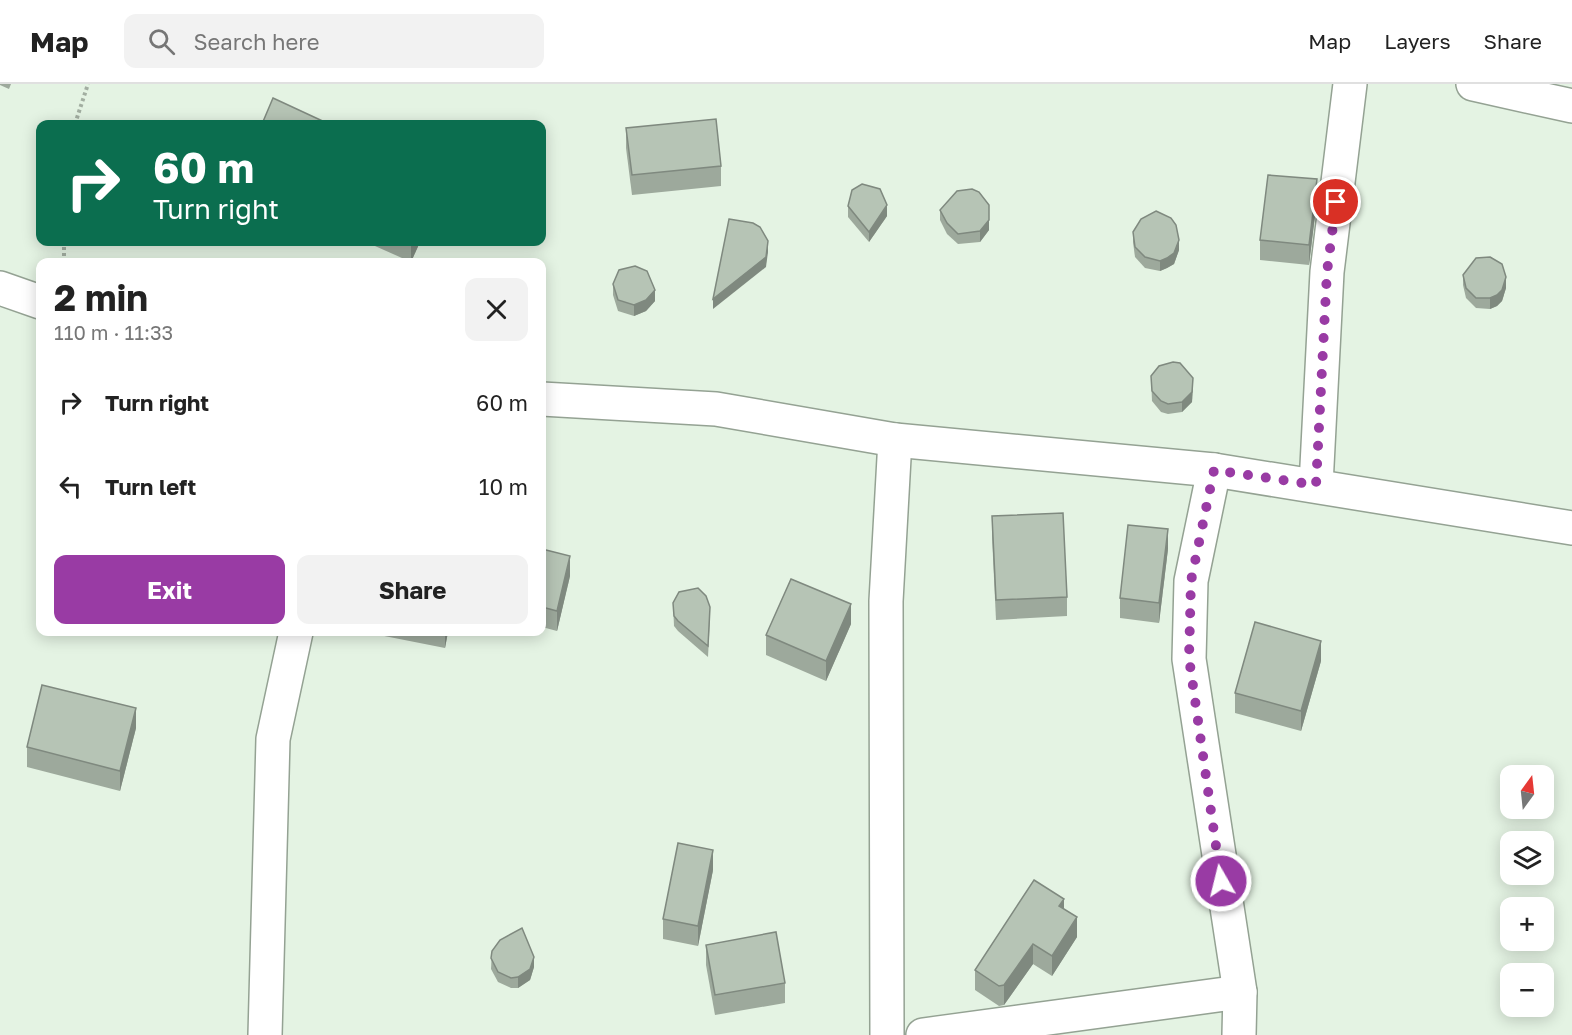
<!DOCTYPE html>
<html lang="en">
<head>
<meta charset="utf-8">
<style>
	:root { --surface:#fff; --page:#f2f2f2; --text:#222; --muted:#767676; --line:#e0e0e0; --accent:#993ba4 }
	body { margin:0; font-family:"Golos Text",sans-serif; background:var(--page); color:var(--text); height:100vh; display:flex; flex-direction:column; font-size:22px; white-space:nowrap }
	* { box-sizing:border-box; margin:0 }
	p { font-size:20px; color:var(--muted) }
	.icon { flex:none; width:33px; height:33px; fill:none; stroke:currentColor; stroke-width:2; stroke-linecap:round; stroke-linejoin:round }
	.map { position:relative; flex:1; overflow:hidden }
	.sheet { position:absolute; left:36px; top:174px; width:510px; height:378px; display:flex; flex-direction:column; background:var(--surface); border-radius:12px; box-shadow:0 3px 15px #0003 }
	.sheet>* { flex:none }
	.guide { position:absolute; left:36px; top:36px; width:510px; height:126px; border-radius:12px; box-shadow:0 3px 15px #0003; background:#0b6e4f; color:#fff; overflow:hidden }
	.needle { width:39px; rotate:15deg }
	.buttons { position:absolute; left:1500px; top:681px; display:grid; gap:12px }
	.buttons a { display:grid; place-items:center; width:54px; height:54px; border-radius:12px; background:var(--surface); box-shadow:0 3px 15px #0003; font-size:30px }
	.pin { position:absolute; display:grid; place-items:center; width:51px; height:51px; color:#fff; margin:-26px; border:3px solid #fff; border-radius:50%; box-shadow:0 2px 6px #0007 }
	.me { position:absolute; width:66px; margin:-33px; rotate:352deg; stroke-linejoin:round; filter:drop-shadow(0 0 4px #0008) }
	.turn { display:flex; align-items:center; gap:21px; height:126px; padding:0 18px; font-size:27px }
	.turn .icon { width:78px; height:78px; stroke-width:2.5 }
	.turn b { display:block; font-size:42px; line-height:51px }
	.round { display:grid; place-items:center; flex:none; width:63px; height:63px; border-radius:12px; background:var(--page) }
	.head { display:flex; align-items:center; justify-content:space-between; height:102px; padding:0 18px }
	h1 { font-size:36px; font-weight:700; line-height:45px }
	.button { display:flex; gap:12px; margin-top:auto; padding:12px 18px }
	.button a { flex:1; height:69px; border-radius:12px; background:var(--accent); color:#fff; font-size:24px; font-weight:700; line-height:69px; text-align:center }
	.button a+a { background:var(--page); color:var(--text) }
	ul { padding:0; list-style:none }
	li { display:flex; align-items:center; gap:18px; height:84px; padding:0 18px }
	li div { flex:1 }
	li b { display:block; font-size:22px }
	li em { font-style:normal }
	header { display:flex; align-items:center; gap:36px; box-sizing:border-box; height:84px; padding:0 30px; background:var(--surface); border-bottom:2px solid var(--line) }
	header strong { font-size:28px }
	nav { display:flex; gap:33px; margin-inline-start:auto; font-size:21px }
	.search { width:420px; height:54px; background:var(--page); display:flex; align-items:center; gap:15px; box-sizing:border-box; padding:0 21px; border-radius:12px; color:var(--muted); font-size:22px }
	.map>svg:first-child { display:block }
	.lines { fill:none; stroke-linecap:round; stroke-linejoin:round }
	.street-casing { stroke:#94a293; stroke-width:36 }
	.path { stroke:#a2aea1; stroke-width:4; stroke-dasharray:3 3; stroke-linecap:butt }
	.street { stroke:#fff; stroke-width:33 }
	.wall { fill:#9da99c }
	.shaded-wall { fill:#7f897f }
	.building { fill:#b6c4b5; stroke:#7f897f; stroke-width:1.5 }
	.route { stroke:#993ba4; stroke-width:10; stroke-dasharray:0 18 }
</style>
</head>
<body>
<header>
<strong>Map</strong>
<div class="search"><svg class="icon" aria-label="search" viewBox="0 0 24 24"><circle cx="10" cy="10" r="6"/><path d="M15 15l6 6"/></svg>Search here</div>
<nav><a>Map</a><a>Layers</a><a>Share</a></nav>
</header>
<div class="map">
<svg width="1572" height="951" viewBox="0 0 1572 951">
	<rect width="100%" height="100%" fill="#e4f3e3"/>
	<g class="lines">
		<!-- street casing -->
		<g class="street-casing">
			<g id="street">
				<polyline points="1473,0 1572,22"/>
				<polyline points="0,204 40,218"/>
				<polyline points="542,315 716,325 895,356 1214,386 1572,444"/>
				<polyline points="1214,386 1191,497 1189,575 1240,908 1239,951"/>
				<polyline points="1316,401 1327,188 1350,0"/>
				<polyline points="265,951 273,655 296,548"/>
				<polyline points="887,951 886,517 895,356"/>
				<polyline points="923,951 1240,908"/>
			</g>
		</g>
		<!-- path -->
		<g class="path">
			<polyline points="75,40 88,0"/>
			<polyline points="64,178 64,158"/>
		</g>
		<!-- street -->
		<use href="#street" class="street"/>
	</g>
	<!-- wall -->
	<g class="wall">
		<polygon points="0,0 11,0 9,5 0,1"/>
		<polygon points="626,44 721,82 721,102 632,111 626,64"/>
		<polygon points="1317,115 1309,181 1260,176 1260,156"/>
		<polygon points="848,122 887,132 869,158 848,133"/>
		<polygon points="940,126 989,146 980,158 958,160 947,150 940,136"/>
		<polygon points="1133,148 1179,166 1174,180 1167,184 1160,187 1145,184 1135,173 1133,158"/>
		<polygon points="366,158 420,158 411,178"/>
		<polygon points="1463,191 1506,204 1502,217 1497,222 1490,225 1476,224 1466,214 1463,201"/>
		<polygon points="613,200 655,217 646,227 634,232 618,227 613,211"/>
		<polygon points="1151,292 1193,305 1192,318 1182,328 1168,330 1161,328 1152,317"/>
		<polygon points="992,432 1067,513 1067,532 996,536 992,452"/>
		<polygon points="542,465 570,492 557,547 542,543"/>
		<polygon points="1168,465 1159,539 1120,534 1120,514"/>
		<polygon points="673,519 710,533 708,573 678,547 674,542"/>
		<polygon points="851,540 826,597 766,571 766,551"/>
		<polygon points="364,548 448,548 445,564"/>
		<polygon points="1321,577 1301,647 1235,629 1235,609"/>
		<polygon points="136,644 120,707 27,683 27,663"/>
		<polygon points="713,786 698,862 663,855 663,835"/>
		<polygon points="1064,825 1077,853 1052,892 1033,880 1004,921 999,922 975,906 975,886"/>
		<polygon points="706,861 785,899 785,919 715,931 706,881"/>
		<polygon points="492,867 534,883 530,896 518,904 511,904 498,898 491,885"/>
	</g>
	<!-- shaded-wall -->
	<g class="shaded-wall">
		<polygon points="1317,95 1317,115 1309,181 1309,161"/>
		<polygon points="887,121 887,132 869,158 869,148"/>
		<polygon points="989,121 989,146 980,158 980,147"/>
		<polygon points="1179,156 1179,166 1174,180 1167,184 1160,187 1160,177"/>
		<polygon points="768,157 768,168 766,183 713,225 713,215"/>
		<polygon points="411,158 420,158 411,178"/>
		<polygon points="1506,193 1506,204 1502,217 1497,222 1490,225 1490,214"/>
		<polygon points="655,206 655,217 646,227 634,232 634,221"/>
		<polygon points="1193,294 1192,318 1182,328 1182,318"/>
		<polygon points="1168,445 1168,465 1159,539 1159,519"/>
		<polygon points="570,472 570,492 557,547 557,527"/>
		<polygon points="851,520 851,540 826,597 826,577"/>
		<polygon points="445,548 448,548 445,564"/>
		<polygon points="1321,557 1321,577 1301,647 1301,627"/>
		<polygon points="136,624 136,644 120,707 120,687"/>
		<polygon points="713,766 713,786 698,862 698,842"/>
		<polygon points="1064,815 1064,835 1059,822"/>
		<polygon points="1077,833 1077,853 1052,892 1052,872"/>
		<polygon points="1033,860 1033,880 1004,921 1004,901"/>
		<polygon points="534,873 534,883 530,896 518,904 518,893"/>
	</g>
	<!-- building -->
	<g class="building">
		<polygon points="273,14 329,40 262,40"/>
		<polygon points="716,35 721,82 632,91 626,44"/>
		<polygon points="1268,91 1317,95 1309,161 1260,156"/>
		<polygon points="862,100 880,105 887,121 869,148 848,122 852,106"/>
		<polygon points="972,105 979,108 989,121 989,136 980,147 958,150 947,139 940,126 957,107"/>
		<polygon points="1156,127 1171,134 1176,141 1179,156 1174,169 1167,174 1160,177 1145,173 1135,163 1133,148 1141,135"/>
		<polygon points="729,135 753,139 760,143 768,157 766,173 713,215"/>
		<polygon points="1490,173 1502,180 1506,193 1502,206 1497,211 1490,214 1476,214 1466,204 1463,191 1476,174"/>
		<polygon points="635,182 647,187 655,206 646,216 634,221 618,216 613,200 619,186"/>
		<polygon points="1173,278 1180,279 1193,294 1192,308 1182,318 1168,320 1161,317 1152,307 1151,292 1159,282"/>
		<polygon points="1063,429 1067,513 996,516 992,432"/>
		<polygon points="1128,441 1168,445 1159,519 1120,514"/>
		<polygon points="542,465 570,472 557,527 542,523"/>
		<polygon points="791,495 851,520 826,577 766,551"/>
		<polygon points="698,504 706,512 710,523 708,562 678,537 674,532 673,519 679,508"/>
		<polygon points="1255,538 1321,557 1301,627 1235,609"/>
		<polygon points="42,601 136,624 120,687 27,663"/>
		<polygon points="678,759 713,766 698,842 663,835"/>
		<polygon points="1034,796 1064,815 1059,822 1077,833 1052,872 1033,860 1004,901 999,902 975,886"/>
		<polygon points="522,844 534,873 530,885 518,893 511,894 498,888 491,874 492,867 500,856"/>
		<polygon points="776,848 785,899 715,911 706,861"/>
	</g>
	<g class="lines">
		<!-- route -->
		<polyline class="route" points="1221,797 1189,574 1191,497 1214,386 1316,401 1327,188 1336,118"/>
	</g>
</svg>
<div class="buttons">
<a><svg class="needle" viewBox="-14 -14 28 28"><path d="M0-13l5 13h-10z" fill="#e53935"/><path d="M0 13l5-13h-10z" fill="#767676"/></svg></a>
<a><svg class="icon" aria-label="layers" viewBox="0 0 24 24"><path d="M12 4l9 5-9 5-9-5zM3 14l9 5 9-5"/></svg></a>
<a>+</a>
<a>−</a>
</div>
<div class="pin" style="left:1336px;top:118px;background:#d93025"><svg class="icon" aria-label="arrive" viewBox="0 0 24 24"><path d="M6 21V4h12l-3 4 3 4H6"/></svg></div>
<svg class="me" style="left:1221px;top:797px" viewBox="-20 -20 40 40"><circle r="17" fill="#993ba4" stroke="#fff" stroke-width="3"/><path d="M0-11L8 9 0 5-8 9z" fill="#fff"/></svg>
<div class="guide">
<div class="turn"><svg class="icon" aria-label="right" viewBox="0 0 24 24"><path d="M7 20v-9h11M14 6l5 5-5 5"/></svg><div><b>60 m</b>Turn right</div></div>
</div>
<section class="sheet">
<div class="head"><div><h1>2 min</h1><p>110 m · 11:33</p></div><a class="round"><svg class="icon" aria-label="close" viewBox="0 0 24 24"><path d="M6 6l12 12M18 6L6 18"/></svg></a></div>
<ul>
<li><svg class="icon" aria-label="right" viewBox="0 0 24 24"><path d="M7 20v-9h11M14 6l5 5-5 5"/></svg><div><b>Turn right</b></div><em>60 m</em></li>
<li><svg class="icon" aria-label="left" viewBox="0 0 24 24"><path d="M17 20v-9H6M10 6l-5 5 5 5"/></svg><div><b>Turn left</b></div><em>10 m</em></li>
</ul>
<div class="button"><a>Exit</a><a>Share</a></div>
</section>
</div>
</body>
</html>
